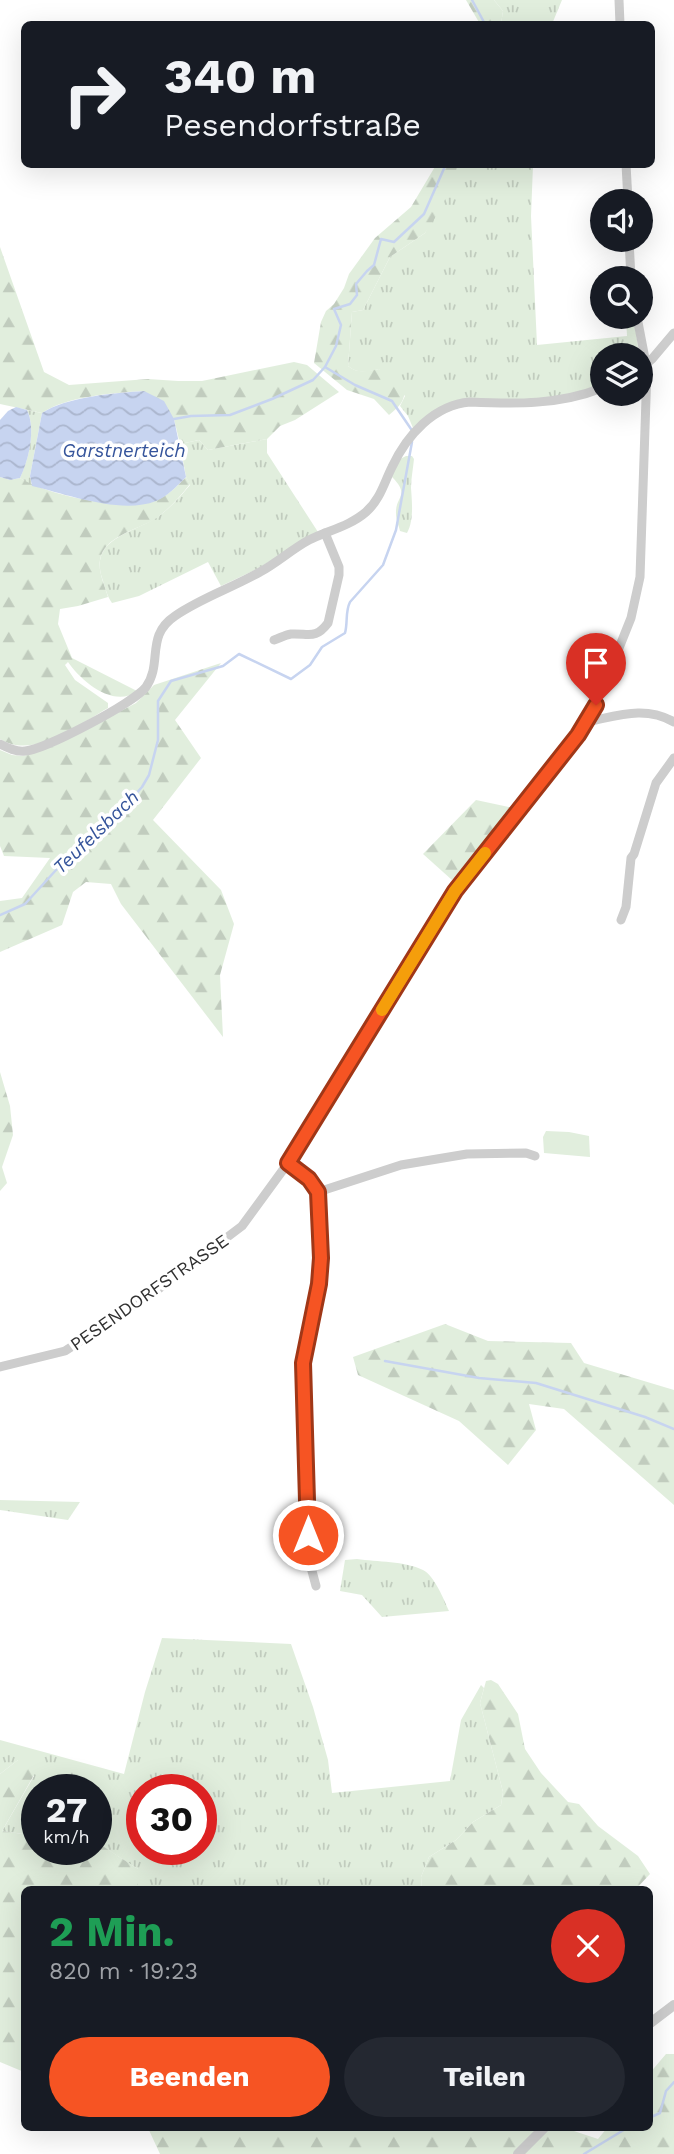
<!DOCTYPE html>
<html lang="de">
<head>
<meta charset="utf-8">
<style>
	:root { --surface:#171b24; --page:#242831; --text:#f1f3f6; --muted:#9ea1a6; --accent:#f65423 }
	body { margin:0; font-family:"Work Sans",sans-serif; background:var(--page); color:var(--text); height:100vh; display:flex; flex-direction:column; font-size:26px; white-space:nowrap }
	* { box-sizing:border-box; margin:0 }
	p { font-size:23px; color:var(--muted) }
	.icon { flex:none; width:38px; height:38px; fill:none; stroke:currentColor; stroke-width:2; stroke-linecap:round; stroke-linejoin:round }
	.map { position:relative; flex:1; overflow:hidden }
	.drawer { position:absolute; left:21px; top:1886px; width:632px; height:245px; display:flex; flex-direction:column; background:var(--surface); border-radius:10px; box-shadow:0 7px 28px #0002 }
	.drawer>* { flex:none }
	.guide { position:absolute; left:21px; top:21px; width:634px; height:147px; border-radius:10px; box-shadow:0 7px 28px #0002; background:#171b24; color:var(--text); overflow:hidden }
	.buttons { position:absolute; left:590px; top:189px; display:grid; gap:14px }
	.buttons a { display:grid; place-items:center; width:63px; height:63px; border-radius:50%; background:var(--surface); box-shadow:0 7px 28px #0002; font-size:35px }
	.speed { position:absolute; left:21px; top:1774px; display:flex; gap:14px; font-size:35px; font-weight:700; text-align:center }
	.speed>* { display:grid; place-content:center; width:91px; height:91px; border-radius:50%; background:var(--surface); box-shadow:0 7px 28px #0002; line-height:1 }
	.speed small { font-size:18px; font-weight:400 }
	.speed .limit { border:10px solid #d22; background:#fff; color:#111 }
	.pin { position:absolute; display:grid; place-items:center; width:60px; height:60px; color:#fff; margin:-72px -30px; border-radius:50% 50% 50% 0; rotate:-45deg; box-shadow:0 0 7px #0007 }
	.pin .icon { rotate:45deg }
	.me { position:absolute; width:77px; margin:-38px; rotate:0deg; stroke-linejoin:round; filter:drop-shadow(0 0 5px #0008) }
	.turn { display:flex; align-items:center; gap:24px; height:147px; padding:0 28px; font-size:32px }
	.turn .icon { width:91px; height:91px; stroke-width:2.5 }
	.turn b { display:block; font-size:49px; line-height:60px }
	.round { display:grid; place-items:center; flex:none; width:74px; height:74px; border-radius:37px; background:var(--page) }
	.overview { display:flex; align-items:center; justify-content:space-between; height:119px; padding:0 28px }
	h1 { font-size:42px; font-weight:700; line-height:52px; color:#1e9e55 }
	.cta { display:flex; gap:14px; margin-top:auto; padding:14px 28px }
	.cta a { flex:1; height:80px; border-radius:42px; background:var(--accent); color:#fff; font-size:28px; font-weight:700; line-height:80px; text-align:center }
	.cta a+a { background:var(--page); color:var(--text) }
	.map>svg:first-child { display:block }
	.grass { fill:url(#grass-tufts); fill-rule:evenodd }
	.forest { fill:url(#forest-firs) }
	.pitch { fill:#e1eedd }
	.water { fill:url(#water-waves) }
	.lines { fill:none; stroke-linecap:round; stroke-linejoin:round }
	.stream { stroke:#c7d4f0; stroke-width:2.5 }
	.minor { stroke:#cdcdcd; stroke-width:9 }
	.tertiary { stroke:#cdcdcd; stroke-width:10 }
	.route-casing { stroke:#a03717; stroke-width:18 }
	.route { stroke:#f65423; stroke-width:12 }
	.slow { stroke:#f59e0b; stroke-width:12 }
	.labels { text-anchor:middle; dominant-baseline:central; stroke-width:7; stroke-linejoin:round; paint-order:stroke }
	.street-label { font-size:18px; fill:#303030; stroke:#fff }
	.water-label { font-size:19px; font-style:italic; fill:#35549b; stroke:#fff }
</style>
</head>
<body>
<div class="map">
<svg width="674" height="2154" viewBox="0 0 674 2154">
	<defs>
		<pattern id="grass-tufts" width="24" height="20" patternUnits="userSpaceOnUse" patternTransform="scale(1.75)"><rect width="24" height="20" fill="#e1eedd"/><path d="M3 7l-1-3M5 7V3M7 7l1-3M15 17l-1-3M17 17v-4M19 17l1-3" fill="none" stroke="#c1ccbe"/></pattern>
		<pattern id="forest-firs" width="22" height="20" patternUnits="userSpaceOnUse" patternTransform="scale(1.75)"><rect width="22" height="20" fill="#e1eedd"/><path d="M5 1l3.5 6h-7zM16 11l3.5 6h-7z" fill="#c1ccbe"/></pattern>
		<pattern id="water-waves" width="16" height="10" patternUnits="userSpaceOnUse" patternTransform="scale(1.75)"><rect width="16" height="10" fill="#c7d4f0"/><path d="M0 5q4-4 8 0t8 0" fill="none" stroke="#abb6ce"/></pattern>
	</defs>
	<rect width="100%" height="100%" fill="#fff"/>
	<!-- grass -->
	<g class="grass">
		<polygon points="494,0 562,0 552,24 501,24 503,11"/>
		<path d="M458,164l75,1 -2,51 6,129 90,-9 -1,-19h8l5,38h-37v29l-15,6 -48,10h-76l-50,28 -5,-12 -8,-10 5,-10 -26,-27c-12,3 -21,5 -31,-3l4,-54 11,-2 27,-53 35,-24z"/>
		<path d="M27,410l15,3 -12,63 2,10 -12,-8c9,-19 16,-49 7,-68z"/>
		<path d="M267,439v14l51,79 -61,37 -36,17 -13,-24 -69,34 -27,7c-5,-7 -7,-16 -10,-25 -12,-38 27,-44 52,-59 14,-8 26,-22 36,-34l-4,-8 -6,-33 19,-4 9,10z"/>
		<path d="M406,456h6l2,3c-1,10 -3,20 -3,29 1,14 3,33 -4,45l-7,-2c-1,-5 -4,-11 -4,-17 -1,-18 15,-18 -4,-37 0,-10 4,-17 14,-21z"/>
		<polygon points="0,1500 80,1502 68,1520 0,1510"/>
		<path d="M357,1559c20,3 48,2 66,11 11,5 21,30 26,41l-67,6 -20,-22 -22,-4 5,-31z"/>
		<path d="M162,1638l129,6 22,63 15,53 4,33 118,-12 11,-61 20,-35 3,3 -4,15 23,89 -2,13 -28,17 -17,18 -27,17 -8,20 1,13h-284v-21l-36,-23 -6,-1v-55h-59v46l-35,-5 32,-55 -16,-16 -18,14v-34l124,34 21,-82zM142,1790h59v60h-59z"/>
	</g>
	<!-- forest -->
	<g class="forest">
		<polygon points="466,0 494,0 503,11 501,24 480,24"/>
		<path d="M436,165h22l-16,42 -17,26 -35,24 -27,53 -11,2 -4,54c10,8 19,5 31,3l14,6 12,12c0,14 -5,19 -16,28l-15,-16 -27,-9 -33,-27 7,-41 5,-11 8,-7 10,-16 5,-14 26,-36 36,-31z"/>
		<path d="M0,247l44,125 25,13 79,-6 30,2h24l92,-19 13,3 32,27 -44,28 -15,6 -13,13 -59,11 -9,-10 -19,4 -6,-25 -30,-28c-30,2 -77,5 -102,22l-42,-9z"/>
		<path d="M0,477l10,3 10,-2c26,17 107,34 136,22 12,-4 21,-14 30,-23l4,7c-10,13 -22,26 -35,35 -18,11 -51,17 -55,41 -2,12 5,26 8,37l-30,9 -18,3 -2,15 14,34 65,33c-23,18 -56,-10 -69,-29l-3,3 10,15 33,23v5c-30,17 -75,52 -108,31z"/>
		<polygon points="221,663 175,720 201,758 153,820 221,890 234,924 220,975 223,1037 121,904 111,884 86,882 73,892 62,925 0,952 0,901 22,898 50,858 4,856 0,846 0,750 12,755 23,756 54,746 136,703 154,685"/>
		<polygon points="476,800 513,808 452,880 423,854"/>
		<polygon points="0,1072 10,1106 13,1135 2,1167 7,1183 0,1191"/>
		<polygon points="445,1324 488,1341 571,1343 584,1363 674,1390 674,1505 564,1409 529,1404 536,1430 508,1465 459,1421 358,1375 353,1357"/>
		<polygon points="491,1680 498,1684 518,1714 525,1749 541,1773 568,1802 579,1804 598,1826 638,1856 650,1874 635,1890 422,1890 421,1877 429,1857 456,1840 473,1822 501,1805 503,1792 480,1703 486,1681"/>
		<polygon points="31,1759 34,1775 2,1831 37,1836 37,1850 96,1850 96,1845 101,1845 138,1869 138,1890 24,1890 24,2072 0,2062 0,1774 18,1760"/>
		<polygon points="666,2054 674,2054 674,2154 160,2154 148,2128 565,2128 598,2139 607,2128 649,2128 649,2074"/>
	</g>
	<!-- pitch -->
	<polygon class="pitch" points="546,1131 569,1132 589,1136 590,1157 544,1153 543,1137"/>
	<!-- water -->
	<g class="water">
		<path d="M144,391l20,10 10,18 12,58c-9,9 -18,19 -30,24 -35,14 -89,-7 -124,-15l-2,-10 12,-63c24,-16 73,-20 102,-22z"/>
		<path d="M16,407l11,3c9,19 2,49 -7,68l-10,2 -10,-3v-57l8,-9z"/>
	</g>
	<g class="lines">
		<!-- stream -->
		<g class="stream">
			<polyline points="472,0 485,24"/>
			<polyline points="325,367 355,385 392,401 411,429"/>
			<polyline points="174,419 191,416 230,415 272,399 313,380 325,367 336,346 341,325 334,309 350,304 357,295 356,284 367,271 374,265 381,239 394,242 424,214 446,164"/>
			<path d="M0,915l25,-11 63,-69 27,-18 27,-30 7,-12 9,-35v-39l13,-20 52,-15 16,-12 52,25 19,-14 12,-18 23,-14c3,-11 0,-21 5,-31l33,-37 13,-35 16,-88"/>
			<polyline points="385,1361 479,1378 536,1383 645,1417 674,1429"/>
			<polyline points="649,2118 660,2113 666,2091 674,2082"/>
			<polyline points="584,2154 627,2128"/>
		</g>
		<!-- minor -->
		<g class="minor">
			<polyline points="619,0 620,24"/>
			<polyline points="626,164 628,201"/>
			<polyline points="629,240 631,278"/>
			<polyline points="640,369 652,359 674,333"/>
			<path d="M274,640c6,-2 11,-5 17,-6 18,-1 24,6 37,-11l11,-48v-8l-14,-34"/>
			<path d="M588,720l3,1c29,-6 55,-15 83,1"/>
			<path d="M0,744c8,4 16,8 25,7 20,-1 110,-49 121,-64 17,-24 -1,-51 29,-71 26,-18 57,-28 85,-44 17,-9 32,-23 49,-32 18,-9 41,-14 57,-28 14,-12 18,-29 26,-45 15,-32 42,-62 78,-65 46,2 89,3 132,-14"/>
			<polyline points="621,920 626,907 631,858 634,854 656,783 674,758"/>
			<polyline points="288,1163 309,1179 318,1192 321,1258 319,1284 303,1363 308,1471 308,1556 316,1586"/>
			<polyline points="318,1192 401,1165 467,1154 526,1153 535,1156"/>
			<polyline points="0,1367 65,1351 152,1294 242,1226 288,1163 455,891 559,759 588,720 605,683 631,618 640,577 647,369 637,317"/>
		</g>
		<!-- tertiary -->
		<g class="tertiary">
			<polyline points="649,2024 674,2005"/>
			<polyline points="518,2154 544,2128"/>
		</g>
	</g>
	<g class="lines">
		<!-- route casing -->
		<g class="route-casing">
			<polyline id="route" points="308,1535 303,1363 319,1284 321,1258 318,1192 309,1179 288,1163 455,891 578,735 596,705"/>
		</g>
		<!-- route -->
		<use href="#route" class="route"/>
		<!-- slow -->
		<polyline class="slow" points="382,1010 455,891 485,853"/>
	</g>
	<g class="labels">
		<!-- street labels -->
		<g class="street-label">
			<text transform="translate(149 1292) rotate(-35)">PESENDORFSTRASSE</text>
		</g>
		<!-- water labels -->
		<g class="water-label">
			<text x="124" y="450">Garstnerteich</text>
			<text transform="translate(96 832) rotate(-44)">Teufelsbach</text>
		</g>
	</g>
</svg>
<div class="buttons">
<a><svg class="icon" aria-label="sound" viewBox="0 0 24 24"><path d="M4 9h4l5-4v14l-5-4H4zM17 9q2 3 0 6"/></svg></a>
<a><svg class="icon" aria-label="search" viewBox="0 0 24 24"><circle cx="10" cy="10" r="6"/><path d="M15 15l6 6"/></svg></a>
<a><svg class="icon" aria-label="layers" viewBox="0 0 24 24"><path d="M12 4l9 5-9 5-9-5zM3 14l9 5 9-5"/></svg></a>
</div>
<div class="speed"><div>27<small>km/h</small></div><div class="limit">30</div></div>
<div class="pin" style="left:596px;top:705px;background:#d93025"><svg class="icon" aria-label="arrive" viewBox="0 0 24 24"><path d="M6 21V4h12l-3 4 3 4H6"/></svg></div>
<svg class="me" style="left:308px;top:1535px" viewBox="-20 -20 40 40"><circle r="17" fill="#f65423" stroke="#fff" stroke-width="3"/><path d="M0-11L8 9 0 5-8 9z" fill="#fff"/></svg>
<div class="guide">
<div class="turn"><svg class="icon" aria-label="right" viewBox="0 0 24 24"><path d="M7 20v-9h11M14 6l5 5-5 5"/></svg><div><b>340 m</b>Pesendorfstraße</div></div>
</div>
<section class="drawer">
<div class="overview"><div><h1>2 Min.</h1><p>820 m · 19:23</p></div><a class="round" style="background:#d93025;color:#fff"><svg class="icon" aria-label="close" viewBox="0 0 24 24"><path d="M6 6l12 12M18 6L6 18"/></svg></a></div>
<div class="cta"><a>Beenden</a><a>Teilen</a></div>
</section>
</div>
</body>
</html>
